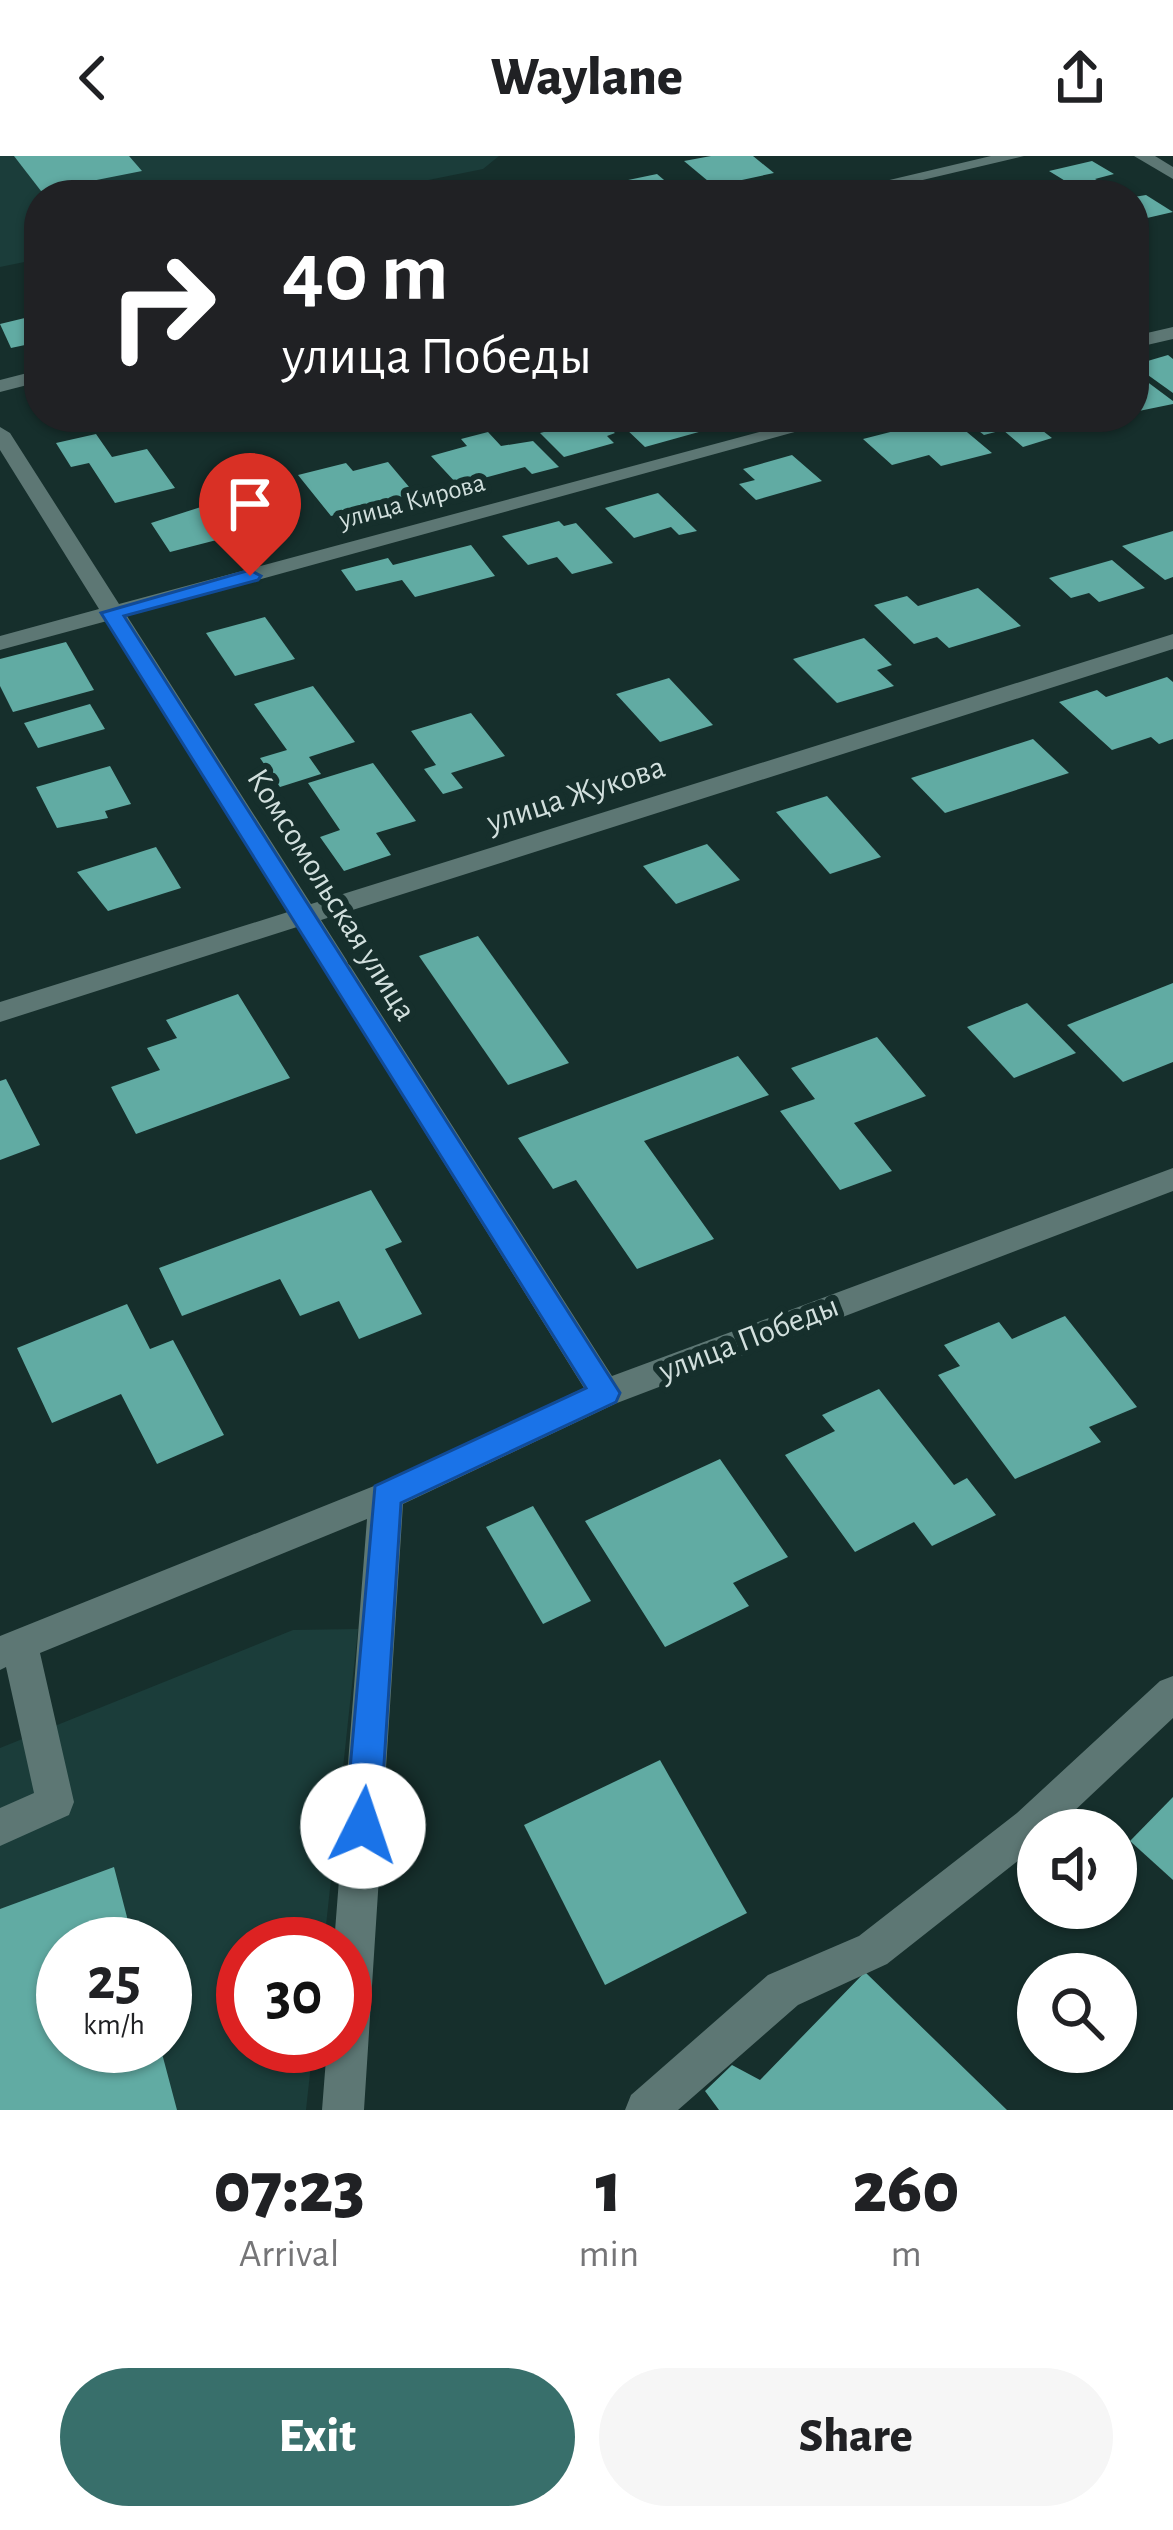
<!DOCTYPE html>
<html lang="en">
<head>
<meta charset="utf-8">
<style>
	:root { --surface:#fff; --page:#f6f6f6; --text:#202124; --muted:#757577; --accent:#386f6b }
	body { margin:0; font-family:"Alegreya Sans",sans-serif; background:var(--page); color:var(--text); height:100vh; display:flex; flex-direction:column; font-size:45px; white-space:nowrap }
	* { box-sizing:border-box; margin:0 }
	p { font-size:39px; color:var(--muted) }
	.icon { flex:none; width:66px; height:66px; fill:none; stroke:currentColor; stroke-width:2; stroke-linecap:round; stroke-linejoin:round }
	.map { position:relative; height:1954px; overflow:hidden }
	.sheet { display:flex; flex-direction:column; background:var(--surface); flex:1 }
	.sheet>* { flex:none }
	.banner { position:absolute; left:24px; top:24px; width:1125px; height:252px; border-radius:48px; box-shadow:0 3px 9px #0004; background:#202124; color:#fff; overflow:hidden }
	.buttons { position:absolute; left:1017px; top:1653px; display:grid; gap:24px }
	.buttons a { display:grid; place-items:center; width:120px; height:120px; border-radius:50%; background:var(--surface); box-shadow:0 3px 9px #0004; font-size:60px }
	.speed { position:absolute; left:36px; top:1761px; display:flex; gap:24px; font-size:60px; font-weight:700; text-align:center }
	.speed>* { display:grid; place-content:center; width:156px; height:156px; border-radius:50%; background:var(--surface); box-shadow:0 3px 9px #0004; line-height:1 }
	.speed small { font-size:30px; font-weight:400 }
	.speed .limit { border:18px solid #d22; background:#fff; color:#111 }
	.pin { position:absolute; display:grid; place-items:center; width:102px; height:102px; color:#fff; margin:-123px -51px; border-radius:50% 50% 50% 0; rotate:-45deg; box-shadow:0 0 12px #0007 }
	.pin .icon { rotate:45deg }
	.me { position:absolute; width:132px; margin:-66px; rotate:4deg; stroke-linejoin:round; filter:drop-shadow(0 0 9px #0008) }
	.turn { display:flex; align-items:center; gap:42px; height:252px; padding:0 60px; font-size:54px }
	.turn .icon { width:156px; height:156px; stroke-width:2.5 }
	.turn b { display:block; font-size:84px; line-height:102px }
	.eta { display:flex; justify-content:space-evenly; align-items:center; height:204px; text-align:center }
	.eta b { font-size:72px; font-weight:800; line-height:84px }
	.action { display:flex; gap:24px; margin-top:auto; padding:24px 60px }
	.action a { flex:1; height:138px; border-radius:72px; background:var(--accent); color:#fff; font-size:48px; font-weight:800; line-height:138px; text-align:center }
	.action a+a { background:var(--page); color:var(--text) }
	header { display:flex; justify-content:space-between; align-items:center; height:156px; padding:0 60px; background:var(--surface); font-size:54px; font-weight:800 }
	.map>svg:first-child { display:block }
	.built { fill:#1b3d3a; fill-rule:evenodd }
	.building { fill:#61aba3 }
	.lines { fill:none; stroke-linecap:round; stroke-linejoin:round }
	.minor { fill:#5d7774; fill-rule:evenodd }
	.route { fill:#1a73e8; stroke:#114b97; stroke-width:3 }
	.labels { text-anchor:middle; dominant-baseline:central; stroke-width:12; stroke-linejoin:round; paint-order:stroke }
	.far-street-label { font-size:27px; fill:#d1dfdd; stroke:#162f2c }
	.street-label { font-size:33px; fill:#d1dfdd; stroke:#162f2c }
</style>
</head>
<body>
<header><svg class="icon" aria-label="back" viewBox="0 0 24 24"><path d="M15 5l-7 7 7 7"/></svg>Waylane<svg class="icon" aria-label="share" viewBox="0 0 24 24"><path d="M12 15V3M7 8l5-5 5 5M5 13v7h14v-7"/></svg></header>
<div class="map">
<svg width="1173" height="1954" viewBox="0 0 1173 1954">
	<rect width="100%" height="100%" fill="#162f2c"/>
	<!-- built -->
	<g class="built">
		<polygon points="0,0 499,0 483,13 354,39 39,39 39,103 0,111"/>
		<path d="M358,1473l-34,315h-81v102h70l-7,64h-306v-362l293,-118zM63,1788h102v102h-102z"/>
	</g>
	<!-- building -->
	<g class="building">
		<polygon points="14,0 129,0 142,15 41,35"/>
		<polygon points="711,0 753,0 774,17 714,30 684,5"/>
		<polygon points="1092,5 1114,18 1095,23 1104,28 1080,34 1049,15"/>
		<polygon points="657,18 677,35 615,39 604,29"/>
		<polygon points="1146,39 1173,56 1134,65 1134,41"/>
		<polygon points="33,160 39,186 11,192 0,168"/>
		<polygon points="1168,199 1173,203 1173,237 1134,209"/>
		<polygon points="1134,216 1173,245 1173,248 1134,256"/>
		<polygon points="636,261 711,261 711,262 697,266 706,274 645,291 624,271 642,266"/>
		<polygon points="949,261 992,297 941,310 929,299 892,309 863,283"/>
		<polygon points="961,261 1034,261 1041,266 1034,268 1052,282 1023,291 1003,274 984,279"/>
		<polygon points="598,262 615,277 607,280 614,287 564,301 540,277"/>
		<polygon points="488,276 501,290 533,285 559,311 532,318 525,311 458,329 431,300 467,290 461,283"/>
		<polygon points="96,278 112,301 147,293 175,332 115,347 89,307 71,311 56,287"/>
		<polygon points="792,299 822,325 756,344 739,328 755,324 743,313"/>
		<polygon points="388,306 415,338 331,360 298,319 346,307 353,315"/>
		<polygon points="658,337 697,375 679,379 671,371 634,382 605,352"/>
		<polygon points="229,342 248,368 268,363 284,385 251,393 240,378 170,396 151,367"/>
		<polygon points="559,365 564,370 576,367 613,407 572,418 557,401 528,409 502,380"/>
		<polygon points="1173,375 1173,421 1165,424 1122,390"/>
		<polygon points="471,389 495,420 415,441 402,424 356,435 341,414 388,402 393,409"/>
		<polygon points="1112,404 1145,432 1099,446 1089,437 1071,442 1049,422"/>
		<polygon points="978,432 1021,470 949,492 937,481 914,488 874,449 907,440 918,450"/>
		<polygon points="265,461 295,503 235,520 206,477"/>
		<polygon points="864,482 892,509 877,514 894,530 837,547 793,503"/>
		<polygon points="66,486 94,534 13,556 0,530 0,503"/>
		<polygon points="1167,521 1173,526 1173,583 1159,588 1151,581 1112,594 1059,546 1097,534 1106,541"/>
		<polygon points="669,522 713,569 660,586 616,538"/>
		<polygon points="313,530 355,586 309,601 321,618 280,631 260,602 287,594 254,548"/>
		<polygon points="90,548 105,573 38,592 24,567"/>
		<polygon points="471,557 505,600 451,617 463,632 443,638 424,613 436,609 411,575"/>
		<polygon points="1033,583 1069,617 945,657 911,622"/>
		<polygon points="373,607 416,665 376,677 391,699 344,715 320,681 340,674 308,627"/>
		<polygon points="110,610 131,648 105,655 108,662 57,672 36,631"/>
		<polygon points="827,640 881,701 830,718 776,656"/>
		<polygon points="707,688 740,724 676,748 643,710"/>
		<polygon points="156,691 181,732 108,755 77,716"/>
		<polygon points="478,780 569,907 508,929 419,800"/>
		<polygon points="1173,827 1173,906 1123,926 1067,869"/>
		<polygon points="238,838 290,922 136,978 111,931 160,914 147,892 177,882 166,864"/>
		<polygon points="1027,847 1076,897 1014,922 967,871"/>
		<polygon points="877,881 926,940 854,967 892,1015 840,1034 780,955 815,943 791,912"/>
		<polygon points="738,900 769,939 644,985 714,1083 637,1113 576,1024 553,1033 518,982"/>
		<polygon points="6,923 40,989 0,1004 0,925"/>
		<polygon points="371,1034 402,1086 385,1093 422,1158 359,1183 339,1145 300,1160 280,1123 182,1160 159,1112"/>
		<polygon points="127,1148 150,1193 173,1184 224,1279 157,1308 121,1238 52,1267 17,1192"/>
		<polygon points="1065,1160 1137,1251 1089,1271 1101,1286 1015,1323 938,1219 960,1210 944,1189 999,1166 1012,1183"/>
		<polygon points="879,1233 954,1329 967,1322 996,1359 932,1390 914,1366 855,1396 785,1299 835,1275 822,1259"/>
		<polygon points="720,1303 788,1401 733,1427 749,1450 665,1491 585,1365"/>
		<polygon points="533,1350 591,1445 543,1468 486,1371"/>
		<polygon points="660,1604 747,1757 605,1829 524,1669"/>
		<polygon points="1173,1641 1173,1724 1130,1685"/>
		<polygon points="114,1711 134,1788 63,1788 63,1890 160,1890 177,1954 0,1954 0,1753"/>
		<polygon points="865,1816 1007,1954 719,1954 705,1935 732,1909 760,1924"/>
	</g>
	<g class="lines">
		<!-- minor -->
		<g class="minor">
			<polygon points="991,0 1024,0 859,39 826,39"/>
			<polygon points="1134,0 1155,0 1173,11 1173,23"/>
			<polygon points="1173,171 1173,183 1134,192 1134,180"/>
			<polygon points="39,214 39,226 0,236 0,224"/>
			<polygon points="815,261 849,261 127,460 311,748 1173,478 1173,493 321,764 612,1220 1173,1012 1173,1035 617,1247 403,1348 364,1954 322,1954 327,1890 345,1890 345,1788 334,1788 367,1363 40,1497 74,1646 69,1659 0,1690 0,1652 34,1637 6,1511 0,1514 0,1480 374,1330 584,1232 297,771 0,866 0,846 288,756 107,465 0,494 0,480 99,453 0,294 0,271 10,277 119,448"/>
			<polygon points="1173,1520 1173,1562 1054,1674 1038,1674 1038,1689 887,1808 798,1849 678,1954 625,1954 631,1939 768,1819 859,1780 1017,1657 1160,1525"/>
		</g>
	</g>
	<!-- route -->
	<polygon class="route" points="250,414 261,420 258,424 124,460 620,1237 616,1246 401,1347 380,1670 375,1682 363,1687 350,1682 345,1670 375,1330 586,1232 101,457"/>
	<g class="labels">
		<!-- far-street labels -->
		<g class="far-street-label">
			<text transform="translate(412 345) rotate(-15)">улица Кирова</text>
		</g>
		<!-- street labels -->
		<g class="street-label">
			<text transform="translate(576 639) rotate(-18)">улица Жукова</text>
			<text transform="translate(331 739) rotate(58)">Комсомольская улица</text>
			<text transform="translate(749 1183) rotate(-21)">улица Победы</text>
		</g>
	</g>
</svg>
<div class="buttons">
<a><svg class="icon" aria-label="sound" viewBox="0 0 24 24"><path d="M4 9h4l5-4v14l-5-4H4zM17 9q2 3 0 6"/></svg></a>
<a><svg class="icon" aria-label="search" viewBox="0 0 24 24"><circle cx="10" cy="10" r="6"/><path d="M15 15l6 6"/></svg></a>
</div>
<div class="speed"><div>25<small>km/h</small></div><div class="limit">30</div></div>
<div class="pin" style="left:250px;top:420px;background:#d93025"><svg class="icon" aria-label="arrive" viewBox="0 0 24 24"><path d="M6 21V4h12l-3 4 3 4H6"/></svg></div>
<svg class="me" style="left:363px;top:1670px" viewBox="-20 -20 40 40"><circle r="19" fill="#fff"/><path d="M0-13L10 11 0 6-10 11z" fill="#1a73e8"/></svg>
<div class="banner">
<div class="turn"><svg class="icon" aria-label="right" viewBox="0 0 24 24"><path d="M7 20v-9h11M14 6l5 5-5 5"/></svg><div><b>40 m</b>улица Победы</div></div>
</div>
</div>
<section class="sheet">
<div class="eta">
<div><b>07:23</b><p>Arrival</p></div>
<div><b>1</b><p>min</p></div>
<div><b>260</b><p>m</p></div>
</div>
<div class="action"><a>Exit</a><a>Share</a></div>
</section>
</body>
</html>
